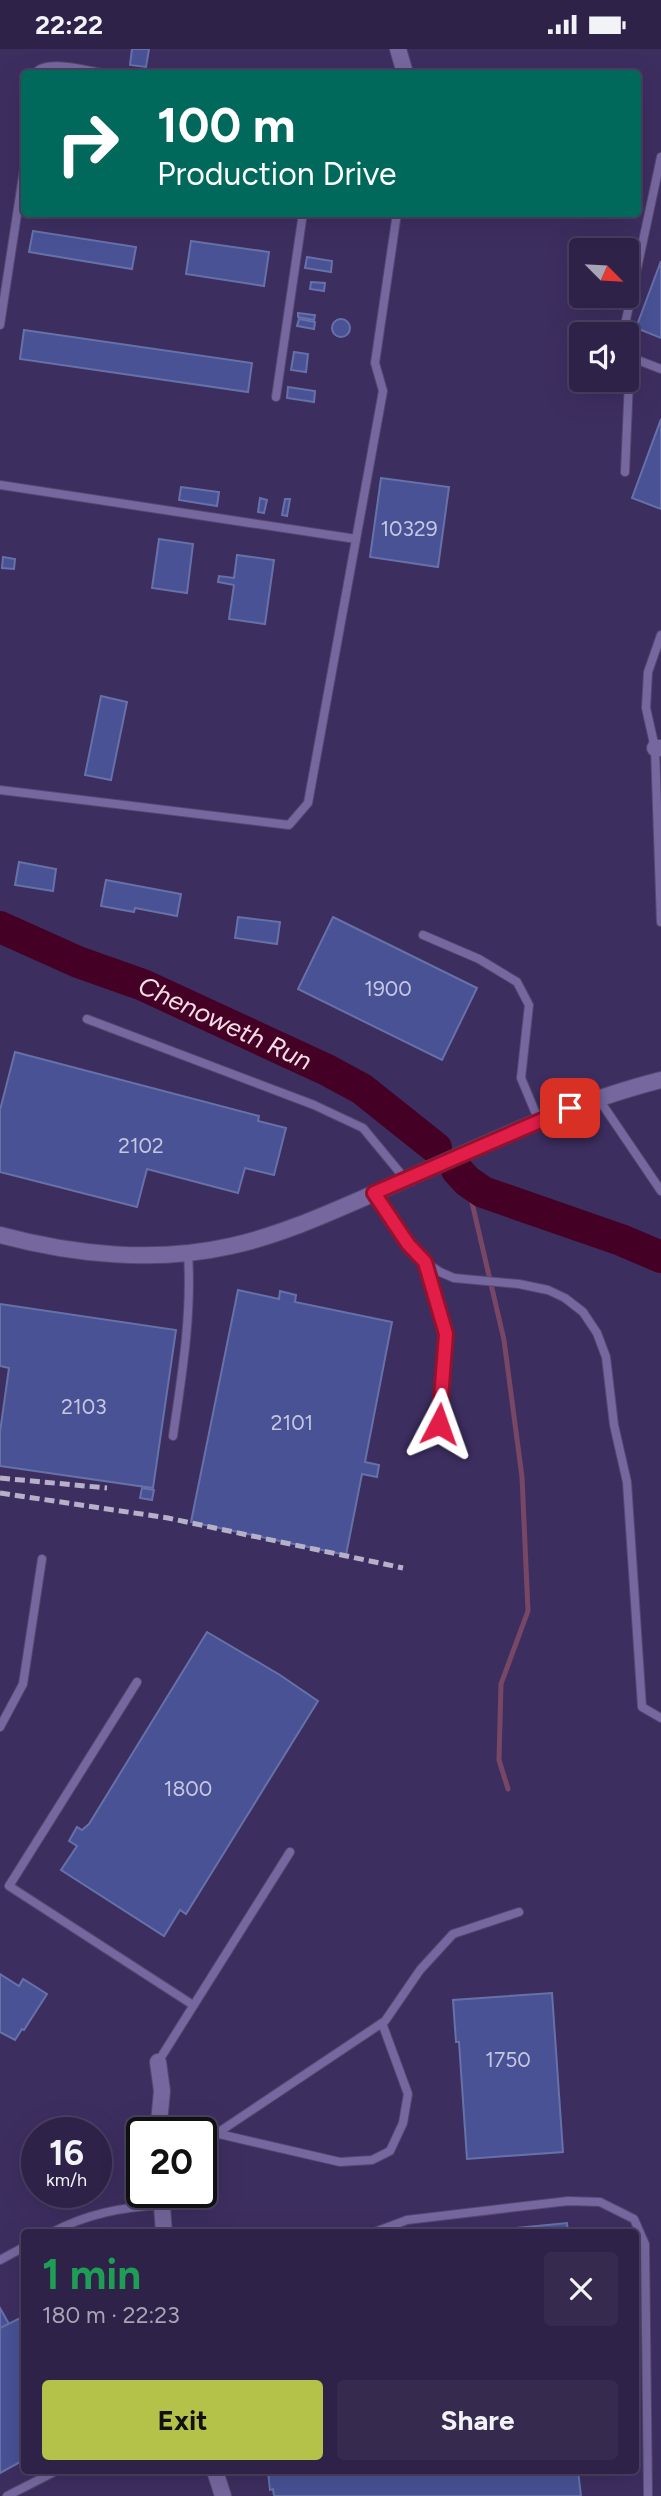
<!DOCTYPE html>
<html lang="en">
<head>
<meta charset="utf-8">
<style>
	:root { --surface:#2e2248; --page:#362a4f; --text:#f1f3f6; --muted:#a7a4b4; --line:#493f60; --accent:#b5c249 }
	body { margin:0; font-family:Figtree,sans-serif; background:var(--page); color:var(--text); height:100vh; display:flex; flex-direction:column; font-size:26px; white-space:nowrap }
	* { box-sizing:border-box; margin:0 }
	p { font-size:23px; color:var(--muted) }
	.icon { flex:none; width:38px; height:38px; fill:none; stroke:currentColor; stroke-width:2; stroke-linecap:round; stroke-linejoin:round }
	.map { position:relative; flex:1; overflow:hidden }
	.details { position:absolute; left:21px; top:2180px; width:618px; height:245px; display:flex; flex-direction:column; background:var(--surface); border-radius:7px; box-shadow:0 7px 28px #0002,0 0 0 2px var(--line) }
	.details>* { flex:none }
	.banner { position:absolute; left:21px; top:21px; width:620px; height:147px; border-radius:7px; box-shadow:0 7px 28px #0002,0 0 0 2px var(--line); background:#00695c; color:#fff; overflow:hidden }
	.needle { width:46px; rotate:114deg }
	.tools { position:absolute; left:569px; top:189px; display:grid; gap:14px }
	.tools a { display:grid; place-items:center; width:70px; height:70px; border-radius:7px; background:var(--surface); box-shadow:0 7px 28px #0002,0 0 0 2px var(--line); font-size:35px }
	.speed { position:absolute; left:21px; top:2068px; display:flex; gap:14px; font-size:35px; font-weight:700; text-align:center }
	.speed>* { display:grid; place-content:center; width:91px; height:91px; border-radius:50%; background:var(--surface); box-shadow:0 7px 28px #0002,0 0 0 2px var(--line); line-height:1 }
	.speed small { font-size:18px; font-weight:400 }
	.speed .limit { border:4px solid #111; border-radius:10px; background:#fff; color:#111 }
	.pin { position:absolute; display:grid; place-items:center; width:60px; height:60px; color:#fff; margin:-30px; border-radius:14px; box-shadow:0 4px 10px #0006 }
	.me { position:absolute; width:77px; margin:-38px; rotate:4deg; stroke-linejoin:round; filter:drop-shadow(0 0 5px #0008) }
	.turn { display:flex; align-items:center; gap:24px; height:147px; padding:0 21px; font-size:32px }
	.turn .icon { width:91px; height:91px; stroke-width:2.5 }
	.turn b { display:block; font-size:49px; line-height:60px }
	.round { display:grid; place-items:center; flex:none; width:74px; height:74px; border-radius:7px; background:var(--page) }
	.head { display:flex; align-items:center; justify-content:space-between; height:119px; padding:0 21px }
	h1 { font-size:42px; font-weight:700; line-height:52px; color:#1e9e55 }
	.action { display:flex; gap:14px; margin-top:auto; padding:14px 21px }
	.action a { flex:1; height:80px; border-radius:7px; background:var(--accent); color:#111; font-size:28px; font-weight:700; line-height:80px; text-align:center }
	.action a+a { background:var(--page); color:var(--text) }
	.status { display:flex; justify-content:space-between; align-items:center; height:49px; padding:0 35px; background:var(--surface); direction:ltr }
	.status svg { height:19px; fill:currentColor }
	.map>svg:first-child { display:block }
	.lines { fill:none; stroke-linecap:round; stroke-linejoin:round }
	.stream { stroke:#784765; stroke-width:5 }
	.river { stroke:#450025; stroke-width:32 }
	.building { fill:#485295; stroke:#6771a8; stroke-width:2 }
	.service-casing { stroke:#554870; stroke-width:10 }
	.minor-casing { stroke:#554870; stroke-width:18 }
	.service { stroke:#76689f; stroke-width:8 }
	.minor { stroke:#76689f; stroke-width:16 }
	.rail { stroke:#b7b0c9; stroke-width:5; stroke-dasharray:10 5; stroke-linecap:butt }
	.route-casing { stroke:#92132f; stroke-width:18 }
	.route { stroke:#e11d48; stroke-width:12 }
	.labels { text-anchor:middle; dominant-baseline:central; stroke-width:5; stroke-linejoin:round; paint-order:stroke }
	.number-label { font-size:21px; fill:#c6c6e1 }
	.water-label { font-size:26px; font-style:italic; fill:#f4dde5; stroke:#332455 }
</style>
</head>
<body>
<div class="status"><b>22:22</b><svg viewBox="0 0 49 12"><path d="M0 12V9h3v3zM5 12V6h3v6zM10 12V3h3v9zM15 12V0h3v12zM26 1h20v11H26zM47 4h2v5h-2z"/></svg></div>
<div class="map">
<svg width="661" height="2447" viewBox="0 0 661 2447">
	<rect width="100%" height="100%" fill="#3d2e60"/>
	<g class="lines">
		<!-- stream -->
		<polyline class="stream" points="467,1132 504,1291 522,1428 528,1562 501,1635 499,1711 508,1740"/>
		<!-- river -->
		<g class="river">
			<path id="s1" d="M0,878l78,35 65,23 184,85 35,19 74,59"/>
			<polyline points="457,1121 467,1132 483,1143 621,1191 661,1208"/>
		</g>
	</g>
	<!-- building -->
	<g class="building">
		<polygon points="132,0 149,0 146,18 130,16"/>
		<polygon points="33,182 136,198 132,220 29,203"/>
		<polygon points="191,192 269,203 264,237 186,225"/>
		<polygon points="307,208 332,212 331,223 305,219"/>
		<polygon points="661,212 661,289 636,279"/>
		<polygon points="311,233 325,234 324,242 310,240"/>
		<polygon points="298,264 315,266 314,271 298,268"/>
		<polygon points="299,270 315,273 314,280 297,277"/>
		<circle cx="341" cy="279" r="9"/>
		<polygon points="24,281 252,314 248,343 20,310"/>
		<polygon points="294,303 308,305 306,323 291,321"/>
		<polygon points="288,338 315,342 314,353 287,349"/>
		<polygon points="661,370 661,460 632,449"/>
		<polygon points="381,429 449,438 438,518 370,508"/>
		<polygon points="181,438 219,443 217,457 179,451"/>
		<polygon points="260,449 267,451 264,464 258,463"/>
		<polygon points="285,450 290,450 287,467 282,466"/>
		<polygon points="159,490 193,495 187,544 152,539"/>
		<polygon points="237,506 274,511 265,575 229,570 234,536 218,533 219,527 234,529"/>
		<polygon points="3,508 15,510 14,520 2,519"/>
		<polygon points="101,647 127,653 111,731 85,726"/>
		<polygon points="19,813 56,820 53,842 15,836"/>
		<polygon points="106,831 181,845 177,867 135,859 134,863 101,857"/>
		<polygon points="238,868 280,873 277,895 235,889"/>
		<polygon points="333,868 477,939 442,1011 298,940"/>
		<polygon points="15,1003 259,1067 258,1072 286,1079 274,1126 245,1119 238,1144 147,1120 137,1158 0,1123 0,1061"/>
		<polygon points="238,1241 279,1250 280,1242 296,1246 295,1253 392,1273 365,1413 379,1416 377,1428 362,1425 346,1506 191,1473"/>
		<polygon points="0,1255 176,1281 153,1439 0,1417 0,1383 9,1319 0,1317"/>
		<polygon points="142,1439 154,1441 152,1451 140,1449"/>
		<polygon points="207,1583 280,1626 318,1652 186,1865 180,1861 164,1887 61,1821 77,1797 69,1792 77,1778 82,1781 89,1775"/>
		<polygon points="0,1925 19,1937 23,1930 47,1945 24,1981 22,1980 15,1991 0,1983"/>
		<polygon points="552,1944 563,2103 467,2110 459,1993 456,1993 453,1951"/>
		<polygon points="567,2174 568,2184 495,2184 495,2181"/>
		<polygon points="0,2259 9,2275 0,2279"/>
		<polygon points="24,2267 24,2411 0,2424 0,2279"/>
		<polygon points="268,2422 578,2422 581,2447 274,2447 273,2440 270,2441"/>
	</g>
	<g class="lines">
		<!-- service casing -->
		<g class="service-casing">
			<g id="service">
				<path d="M36,24c9,-14 51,-2 67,0"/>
				<polyline points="0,276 24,120"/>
				<polyline points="623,285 661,108"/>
				<polyline points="626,301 630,308 661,320"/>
				<polyline points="276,348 303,164"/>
				<polyline points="625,423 630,308"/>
				<polyline points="0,436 356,490"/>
				<polyline points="661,586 648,623 646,659 655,699 661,873"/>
				<polyline points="0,741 289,776 308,754 383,342 375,314 397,164"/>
				<polyline points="423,886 479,910 517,933 529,956 521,1029 539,1072"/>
				<polyline points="87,970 314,1056 363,1079 406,1131"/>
				<polyline points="598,1049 661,1142"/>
				<polyline points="374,1144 408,1195 425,1213 440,1223 454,1229 519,1235 548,1241 565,1249 583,1263 597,1284 606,1308 614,1376 627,1433 642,1658 661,1669"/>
				<polyline points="425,1213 446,1285 439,1375"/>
				<path d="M173,1387c9,-62 19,-121 15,-183"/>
				<polyline points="137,1633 9,1837 193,1956"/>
				<polyline points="0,1678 23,1635 42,1510"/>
				<polyline points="158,2013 290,1803"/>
				<polyline points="219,2085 340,2113 372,2111 390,2102 403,2074 408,2045 382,1974"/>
				<polyline points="201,2095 385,1972 420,1921 453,1885 519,1863"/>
				<path d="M51,2184c35,-19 71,-26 111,-28"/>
				<polyline points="372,2184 407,2171 568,2152 600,2153 634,2170 645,2195 648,2447"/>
				<polyline points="0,2211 24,2198"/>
				<polyline points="7,2447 56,2422"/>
			</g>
		</g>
		<!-- minor casing -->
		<g class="minor-casing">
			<g id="minor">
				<polyline points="398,0 405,24"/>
				<polyline points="655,699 661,699"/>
				<path d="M0,1186c74,20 156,28 231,11 50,-11 98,-33 144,-53 94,-41 187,-88 286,-113"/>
				<polyline points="158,2013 162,2042 158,2084"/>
				<polyline points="161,2144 164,2184"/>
				<polyline points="215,2422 223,2447"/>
			</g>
		</g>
		<!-- service -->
		<use href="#service" class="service"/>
		<!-- minor -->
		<use href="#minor" class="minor"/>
		<!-- rail -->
		<g class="rail">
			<polyline points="0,1429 107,1439"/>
			<polyline points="0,1444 168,1469 403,1519"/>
		</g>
	</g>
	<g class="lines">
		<!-- route casing -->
		<g class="route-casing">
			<polyline id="route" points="439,1375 446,1285 425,1213 408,1195 374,1144 570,1059"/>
		</g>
		<!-- route -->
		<use href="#route" class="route"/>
	</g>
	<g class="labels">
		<!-- number labels -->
		<g class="number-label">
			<text x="409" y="479">10329</text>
			<text x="388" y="939">1900</text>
			<text x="141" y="1096">2102</text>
			<text x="84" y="1357">2103</text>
			<text x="292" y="1373">2101</text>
			<text x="188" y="1739">1800</text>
			<text x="508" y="2010">1750</text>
		</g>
		<!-- water labels -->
		<g class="water-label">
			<text stroke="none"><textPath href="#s1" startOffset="245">Chenoweth Run</textPath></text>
		</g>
	</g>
</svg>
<div class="tools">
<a><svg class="needle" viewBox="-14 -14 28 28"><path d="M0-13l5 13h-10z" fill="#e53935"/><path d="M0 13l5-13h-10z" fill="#a7a4b4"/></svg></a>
<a><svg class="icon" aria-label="sound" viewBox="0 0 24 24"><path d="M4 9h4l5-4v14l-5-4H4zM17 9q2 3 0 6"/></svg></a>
</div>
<div class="speed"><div>16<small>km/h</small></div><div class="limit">20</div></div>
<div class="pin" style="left:570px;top:1059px;background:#d93025"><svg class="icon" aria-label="arrive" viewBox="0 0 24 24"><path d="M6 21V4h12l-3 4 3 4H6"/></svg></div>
<svg class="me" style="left:439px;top:1375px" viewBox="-20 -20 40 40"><path d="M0-17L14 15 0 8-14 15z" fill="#e11d48" stroke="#fff" stroke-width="4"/></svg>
<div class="banner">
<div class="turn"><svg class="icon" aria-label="right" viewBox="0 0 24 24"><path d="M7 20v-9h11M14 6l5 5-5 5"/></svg><div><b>100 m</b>Production Drive</div></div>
</div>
<section class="details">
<div class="head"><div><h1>1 min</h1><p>180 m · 22:23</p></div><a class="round"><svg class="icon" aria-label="close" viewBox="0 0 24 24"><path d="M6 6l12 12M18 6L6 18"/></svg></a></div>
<div class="action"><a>Exit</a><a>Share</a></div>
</section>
</div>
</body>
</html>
